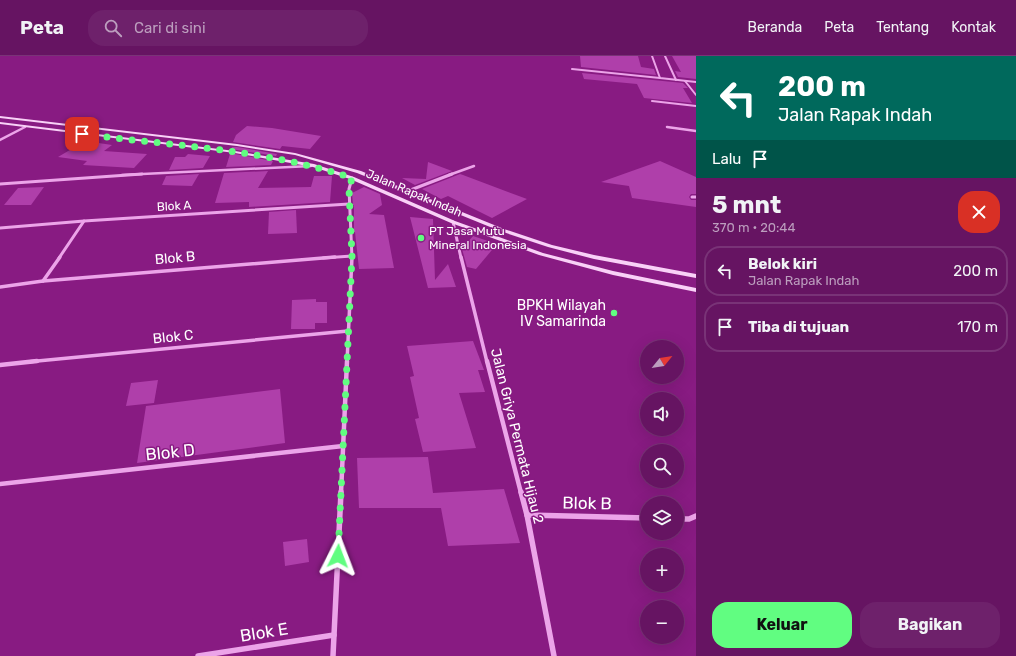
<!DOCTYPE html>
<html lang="id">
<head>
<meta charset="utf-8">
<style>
	:root { --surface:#661462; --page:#6e216b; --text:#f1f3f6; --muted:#bc9ebe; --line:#793377; --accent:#61fd81 }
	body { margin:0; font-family:Rubik,sans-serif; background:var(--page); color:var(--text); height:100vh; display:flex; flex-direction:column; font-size:15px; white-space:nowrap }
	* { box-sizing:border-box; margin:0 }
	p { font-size:13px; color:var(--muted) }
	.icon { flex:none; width:22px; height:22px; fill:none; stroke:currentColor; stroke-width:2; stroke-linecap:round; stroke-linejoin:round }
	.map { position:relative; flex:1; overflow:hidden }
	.side { display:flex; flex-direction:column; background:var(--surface); width:320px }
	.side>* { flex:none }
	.hud { background:#00695c; color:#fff; overflow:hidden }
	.needle { width:26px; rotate:60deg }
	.fabs { position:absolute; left:640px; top:284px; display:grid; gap:8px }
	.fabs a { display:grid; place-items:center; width:44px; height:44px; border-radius:50%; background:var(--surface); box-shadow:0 4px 16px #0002,0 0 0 1px var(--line); font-size:20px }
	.pin { position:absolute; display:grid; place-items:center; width:34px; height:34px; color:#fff; margin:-17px; border-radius:8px; box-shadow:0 2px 6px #0006 }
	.me { position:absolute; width:44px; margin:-22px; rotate:3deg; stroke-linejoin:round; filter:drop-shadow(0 0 3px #0008) }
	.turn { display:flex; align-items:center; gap:14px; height:84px; padding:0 16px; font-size:18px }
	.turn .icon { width:52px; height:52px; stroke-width:2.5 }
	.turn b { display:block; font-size:28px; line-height:34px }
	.then { display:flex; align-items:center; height:38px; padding:0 16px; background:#0003; gap:8px; font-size:15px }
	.round { display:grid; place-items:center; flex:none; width:42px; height:42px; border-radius:16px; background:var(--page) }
	.summary { display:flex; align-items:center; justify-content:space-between; height:68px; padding:0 16px }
	h1 { font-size:24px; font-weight:700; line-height:30px }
	.action { display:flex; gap:8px; margin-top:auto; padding:8px 16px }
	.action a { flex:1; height:46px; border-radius:16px; background:var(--accent); color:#111; font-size:16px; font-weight:700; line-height:46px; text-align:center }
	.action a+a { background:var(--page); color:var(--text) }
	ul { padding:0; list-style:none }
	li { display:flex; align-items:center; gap:12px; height:50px; margin:0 8px 6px; padding:0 8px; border:2px solid var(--line); border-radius:16px }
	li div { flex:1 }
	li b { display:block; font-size:15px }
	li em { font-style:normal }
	header { display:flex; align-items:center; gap:24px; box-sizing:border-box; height:56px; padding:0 20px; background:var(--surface); border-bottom:1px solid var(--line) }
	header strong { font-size:19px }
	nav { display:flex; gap:22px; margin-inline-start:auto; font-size:14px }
	.search { width:280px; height:36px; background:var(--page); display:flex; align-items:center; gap:10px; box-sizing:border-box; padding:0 14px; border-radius:16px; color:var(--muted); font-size:15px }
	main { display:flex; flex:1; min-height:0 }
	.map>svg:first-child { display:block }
	.building { fill:#af3faa }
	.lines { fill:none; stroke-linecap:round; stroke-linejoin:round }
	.minor-far5 { stroke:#eca4e9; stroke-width:2 }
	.minor-far4 { stroke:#eca4e9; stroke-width:2.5 }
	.minor-far3 { stroke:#eca4e9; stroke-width:3 }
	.minor-far2 { stroke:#eca4e9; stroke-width:3.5 }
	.minor-far1 { stroke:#eca4e9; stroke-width:4.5 }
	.minor { stroke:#eca4e9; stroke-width:5.5 }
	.secondary { fill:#f9d1f7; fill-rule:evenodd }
	.route { stroke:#61fd81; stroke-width:7; stroke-dasharray:0 12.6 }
	.poi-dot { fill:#61fd81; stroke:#881b82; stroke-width:1.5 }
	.labels { text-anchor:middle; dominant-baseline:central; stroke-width:3; stroke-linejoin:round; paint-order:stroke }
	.far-street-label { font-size:12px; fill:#fff; stroke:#881b82 }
	.far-poi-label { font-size:12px; fill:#fff; stroke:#881b82; text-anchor:start }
	.street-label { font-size:14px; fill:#fff; stroke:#881b82 }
	.poi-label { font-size:14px; fill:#fff; stroke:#881b82; text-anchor:end }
	.near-street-label { font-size:17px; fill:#fff; stroke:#881b82 }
</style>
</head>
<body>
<header>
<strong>Peta</strong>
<div class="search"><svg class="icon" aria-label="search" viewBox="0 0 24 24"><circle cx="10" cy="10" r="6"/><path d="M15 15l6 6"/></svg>Cari di sini</div>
<nav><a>Beranda</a><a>Peta</a><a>Tentang</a><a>Kontak</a></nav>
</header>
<main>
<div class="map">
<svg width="696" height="600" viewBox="0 0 696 600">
	<rect width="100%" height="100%" fill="#881b82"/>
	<!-- building -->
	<g class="building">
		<polygon points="580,0 638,0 641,11 654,13 656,19 581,11"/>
		<polygon points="672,0 696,0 696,23 678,21 675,15 681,16"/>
		<polygon points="582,17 683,27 688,32 683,32 692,47 644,42 637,28 584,23"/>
		<polygon points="247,70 272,72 321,80 310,93 282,90 280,93 233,86 236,79"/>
		<polygon points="85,85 112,89 104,95 147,98 134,112 83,109 87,105 58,101"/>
		<polygon points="232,91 237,91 277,98 276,100 231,93"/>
		<polygon points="188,98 210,100 203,112 169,114 175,101 185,101"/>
		<polygon points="230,98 235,98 273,105 271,109 226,111"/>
		<polygon points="660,105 696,121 696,138 691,138 689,141 691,144 696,144 696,151 632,142 629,130 601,126"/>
		<polygon points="428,106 452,115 415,129 402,122 426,123"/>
		<polygon points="268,115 258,132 311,131 314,120 332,120 330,146 249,151 249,146 215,147 224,117"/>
		<polygon points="199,118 192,130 162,129 166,120"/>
		<polygon points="460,118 463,119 527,143 492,162 448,140 441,143 422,133"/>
		<polygon points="44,131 31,149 4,149 18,132"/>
		<polygon points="364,131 380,138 382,149 369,158 384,159 394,212 359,213 355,176 354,176 354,149 353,149 352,137"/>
		<polygon points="296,154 297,177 268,178 269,156"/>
		<polygon points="410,161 433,163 435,224 448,208 456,231 428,232"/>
		<polygon points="473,180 497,188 476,213 467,211 462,193"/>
		<polygon points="316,243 316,246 327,246 327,267 315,267 315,273 291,273 292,244"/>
		<polygon points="473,285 484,314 478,314 485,336 459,337 476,392 423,396 415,363 419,362 410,321 414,320 407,290"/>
		<polygon points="158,324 154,347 126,350 131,327"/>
		<polygon points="280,333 285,387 137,407 146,350"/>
		<polygon points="428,401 433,437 504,433 520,487 448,490 441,452 359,452 357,402"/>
		<polygon points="307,483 309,506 285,510 283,486"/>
	</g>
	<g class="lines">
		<!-- minor-far5 -->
		<g class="minor-far5">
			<polyline points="652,0 660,22 696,26"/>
			<polyline points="665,0 676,24"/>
			<polyline points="572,13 660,22"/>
			<polyline points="685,25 696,39"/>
			<polyline points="652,45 696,50"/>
		</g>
		<!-- minor-far4 -->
		<g class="minor-far4">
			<polyline points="667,71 696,75"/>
			<polyline points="0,84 25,71"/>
			<polyline points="122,119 311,110"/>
			<polyline points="449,119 474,110"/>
		</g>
		<!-- minor-far3 -->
		<g class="minor-far3">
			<polyline points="0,128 142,118"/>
			<polyline points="408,135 452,118"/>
			<polyline points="692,141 696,141"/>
			<polyline points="453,166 461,202"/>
			<polyline points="0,172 84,165 349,148"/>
			<polyline points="59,202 84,165"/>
			<polyline points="323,202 352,200"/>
			<polyline points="352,202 349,133 352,122"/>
		</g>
		<!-- minor-far2 -->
		<g class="minor-far2">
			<polyline points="461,201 487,306"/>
			<polyline points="43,225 60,201"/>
			<polyline points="0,231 43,225 335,201"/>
			<polyline points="27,306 348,275"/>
			<polyline points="347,306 352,201"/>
		</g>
		<!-- minor-far1 -->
		<g class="minor-far1">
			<polyline points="487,305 521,437"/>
			<polyline points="0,309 37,305"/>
			<polyline points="0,428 343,390"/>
			<polyline points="341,437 347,305"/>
		</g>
		<!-- minor -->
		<g class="minor">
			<polyline points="521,436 527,459 554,600"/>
			<polyline points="527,459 647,462"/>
			<polyline points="677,463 689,463 696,460"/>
			<polyline points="198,600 334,579"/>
			<polyline points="333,600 341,436"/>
		</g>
		<!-- secondary -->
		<g class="secondary">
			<polygon points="0,60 237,88 295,97 361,115 504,173 552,189 594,199 696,218 696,222 594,203 548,191 500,175 357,117 295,99 237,90 0,62"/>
			<polygon points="0,66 235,95 314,108 354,121 455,165 543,197 613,215 696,232 696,236 613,219 539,199 451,167 350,123 313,111 235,97 0,68"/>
		</g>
	</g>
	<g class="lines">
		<!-- route -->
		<path class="route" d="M82,78c90,12 183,15 270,44l-3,11 3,67 -14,300"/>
	</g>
	<!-- markers -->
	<g class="poi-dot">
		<circle cx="421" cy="182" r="4"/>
		<circle cx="614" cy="257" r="4"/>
	</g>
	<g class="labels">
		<!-- far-street labels -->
		<g class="far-street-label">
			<text transform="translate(414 137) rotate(23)">Jalan Rapak Indah</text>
			<text transform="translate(174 150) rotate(-3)">Blok A</text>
		</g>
		<!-- far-poi labels -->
		<g class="far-poi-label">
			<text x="429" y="175">PT Jasa Mutu<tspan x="429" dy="14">Mineral Indonesia</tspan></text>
		</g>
		<!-- street labels -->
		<g class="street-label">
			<text transform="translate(175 202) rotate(-5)">Blok B</text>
			<text transform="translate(173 281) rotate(-6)">Blok C</text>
			<text transform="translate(517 380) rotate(76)">Jalan Griya Permata Hijau 2</text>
		</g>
		<!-- poi labels -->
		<g class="poi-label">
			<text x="606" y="249">BPKH Wilayah<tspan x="606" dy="16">IV Samarinda</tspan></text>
		</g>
		<!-- near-street labels -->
		<g class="near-street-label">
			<text transform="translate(170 396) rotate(-6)">Blok D</text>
			<text transform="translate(587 447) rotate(1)">Blok B</text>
			<text transform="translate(264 576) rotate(-9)">Blok E</text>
		</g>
	</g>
</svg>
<div class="fabs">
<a><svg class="needle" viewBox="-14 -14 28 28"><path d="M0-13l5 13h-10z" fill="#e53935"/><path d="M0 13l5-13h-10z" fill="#bc9ebe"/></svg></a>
<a><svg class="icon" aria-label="sound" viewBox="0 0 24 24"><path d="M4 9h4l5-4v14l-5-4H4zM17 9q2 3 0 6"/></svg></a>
<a><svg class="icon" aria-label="search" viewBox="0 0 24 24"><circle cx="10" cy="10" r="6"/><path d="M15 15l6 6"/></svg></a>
<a><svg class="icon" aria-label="layers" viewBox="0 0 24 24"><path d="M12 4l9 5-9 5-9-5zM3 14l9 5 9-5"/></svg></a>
<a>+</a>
<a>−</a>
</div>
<div class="pin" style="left:82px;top:78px;background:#d93025"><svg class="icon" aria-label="arrive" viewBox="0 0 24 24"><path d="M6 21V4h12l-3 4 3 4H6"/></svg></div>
<svg class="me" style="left:338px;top:500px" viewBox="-20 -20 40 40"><path d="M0-17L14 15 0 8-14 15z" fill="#61fd81" stroke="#fff" stroke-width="4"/></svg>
</div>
<section class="side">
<div class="hud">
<div class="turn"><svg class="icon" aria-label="left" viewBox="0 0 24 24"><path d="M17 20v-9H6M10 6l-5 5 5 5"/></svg><div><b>200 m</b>Jalan Rapak Indah</div></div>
<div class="then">Lalu<svg class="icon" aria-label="arrive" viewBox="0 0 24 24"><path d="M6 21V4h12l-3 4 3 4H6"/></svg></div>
</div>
<div class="summary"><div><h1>5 mnt</h1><p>370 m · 20:44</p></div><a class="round" style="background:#d93025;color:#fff"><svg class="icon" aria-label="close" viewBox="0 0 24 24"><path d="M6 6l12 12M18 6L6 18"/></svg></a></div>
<ul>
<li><svg class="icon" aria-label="left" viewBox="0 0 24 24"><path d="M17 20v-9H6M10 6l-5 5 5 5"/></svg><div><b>Belok kiri</b><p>Jalan Rapak Indah</p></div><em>200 m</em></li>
<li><svg class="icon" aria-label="arrive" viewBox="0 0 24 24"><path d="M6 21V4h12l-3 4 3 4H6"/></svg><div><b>Tiba di tujuan</b></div><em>170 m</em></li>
</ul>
<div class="action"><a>Keluar</a><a>Bagikan</a></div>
</section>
</main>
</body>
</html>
